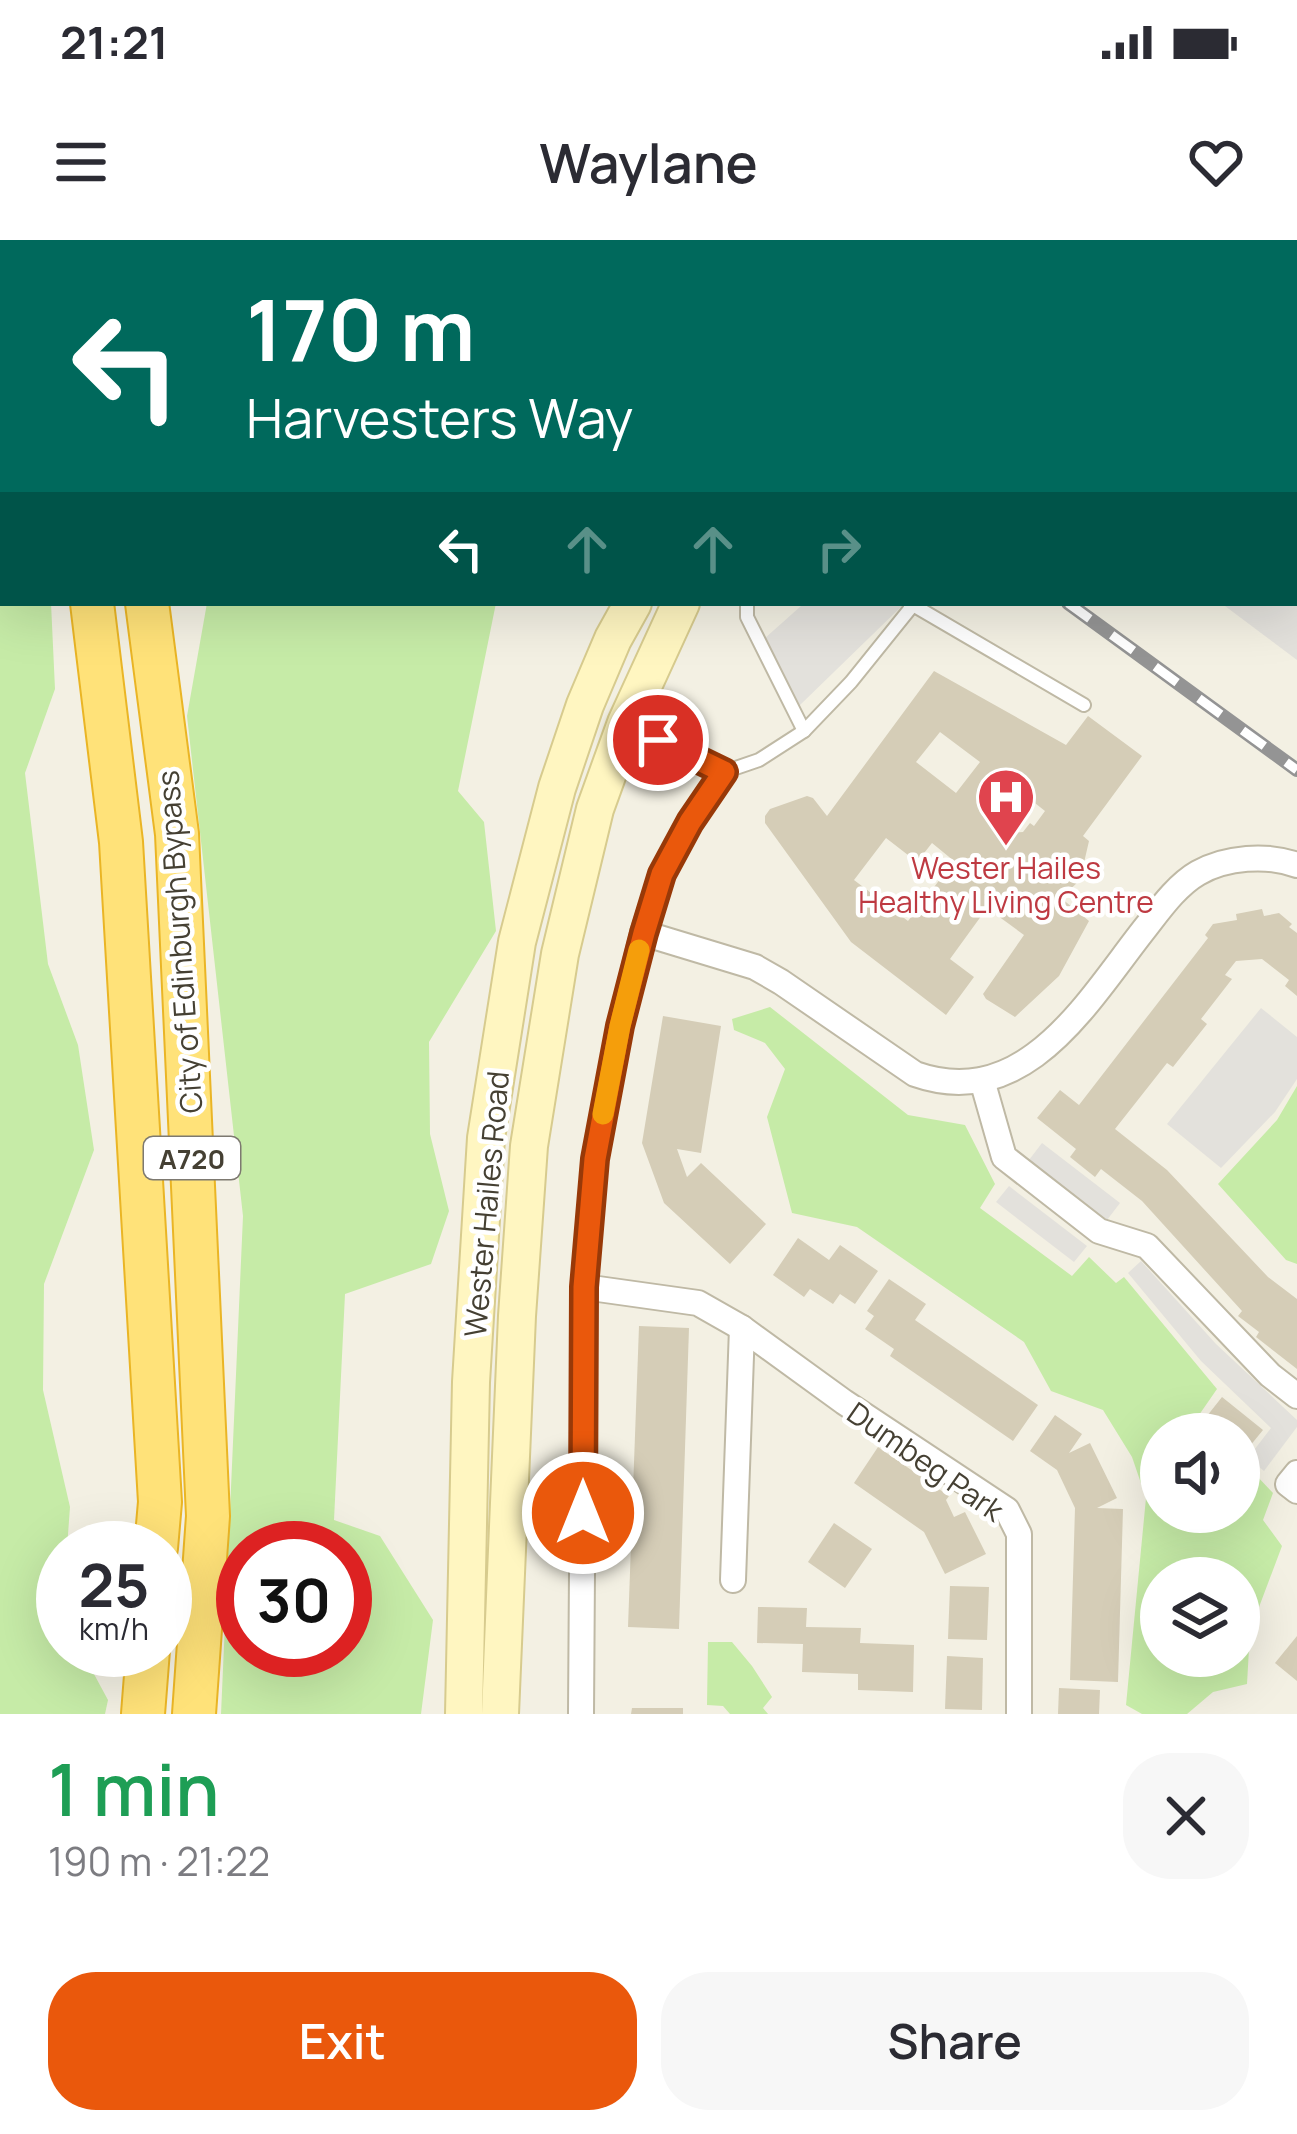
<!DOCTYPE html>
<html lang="en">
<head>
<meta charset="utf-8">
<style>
	:root { --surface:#fff; --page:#f7f7f7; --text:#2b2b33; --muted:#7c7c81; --accent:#ea580c }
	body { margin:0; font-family:Manrope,sans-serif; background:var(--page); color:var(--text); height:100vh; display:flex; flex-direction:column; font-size:45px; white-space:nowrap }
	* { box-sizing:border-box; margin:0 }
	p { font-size:39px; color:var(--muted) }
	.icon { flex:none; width:66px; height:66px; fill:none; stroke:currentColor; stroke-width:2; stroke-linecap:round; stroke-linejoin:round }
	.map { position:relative; height:1474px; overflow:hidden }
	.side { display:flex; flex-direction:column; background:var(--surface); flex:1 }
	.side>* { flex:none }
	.banner { position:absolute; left:0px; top:0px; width:1299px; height:366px; box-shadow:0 12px 48px #0002; background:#00695c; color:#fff; overflow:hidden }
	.tools { position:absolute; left:1140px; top:1173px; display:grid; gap:24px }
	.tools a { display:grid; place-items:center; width:120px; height:120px; border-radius:50%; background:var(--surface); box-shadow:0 12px 48px #0002; font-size:60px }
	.speed { position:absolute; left:36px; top:1281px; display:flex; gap:24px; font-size:60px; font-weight:700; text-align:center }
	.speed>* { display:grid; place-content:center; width:156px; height:156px; border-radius:50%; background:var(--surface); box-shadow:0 12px 48px #0002; line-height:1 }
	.speed small { font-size:30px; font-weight:400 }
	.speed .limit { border:18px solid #d22; background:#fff; color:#111 }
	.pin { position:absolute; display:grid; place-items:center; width:102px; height:102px; color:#fff; margin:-51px; border:6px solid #fff; border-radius:50%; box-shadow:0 3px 12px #0007 }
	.me { position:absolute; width:132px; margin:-66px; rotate:0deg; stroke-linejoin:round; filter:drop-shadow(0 0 9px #0008) }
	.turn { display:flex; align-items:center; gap:42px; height:252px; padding:0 48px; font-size:54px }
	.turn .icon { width:156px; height:156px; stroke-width:2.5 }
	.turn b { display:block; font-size:84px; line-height:102px }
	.lanes { display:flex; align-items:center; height:114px; padding:0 48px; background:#0003; justify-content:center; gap:60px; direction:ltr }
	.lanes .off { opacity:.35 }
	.round { display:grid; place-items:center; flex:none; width:126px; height:126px; border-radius:48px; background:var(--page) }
	.summary { display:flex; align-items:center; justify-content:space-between; height:204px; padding:0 48px }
	h1 { font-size:72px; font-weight:600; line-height:90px; color:#1e9e55 }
	.cta { display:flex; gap:24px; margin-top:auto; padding:24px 48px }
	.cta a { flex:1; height:138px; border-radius:48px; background:var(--accent); color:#fff; font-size:48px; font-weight:600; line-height:138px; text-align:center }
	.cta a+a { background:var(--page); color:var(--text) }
	.status { display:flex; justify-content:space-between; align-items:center; height:84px; padding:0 60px; background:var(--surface); direction:ltr }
	.status svg { height:33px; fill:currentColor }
	header { display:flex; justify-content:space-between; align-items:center; height:156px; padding:0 48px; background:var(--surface); font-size:54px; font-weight:600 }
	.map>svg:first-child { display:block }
	.green { fill:#c6eba7; fill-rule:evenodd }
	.parking { fill:#e3e1dc }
	.building { fill:#d5cdb7; fill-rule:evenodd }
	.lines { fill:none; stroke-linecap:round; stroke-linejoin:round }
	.service-casing { stroke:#bfb9a5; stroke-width:16 }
	.minor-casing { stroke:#bfb9a5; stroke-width:28 }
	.secondary-casing { stroke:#d7cb8e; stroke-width:40 }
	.trunk-casing { stroke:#eab525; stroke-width:46 }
	.service { stroke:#fff; stroke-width:12 }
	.minor { stroke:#fff; stroke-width:24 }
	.secondary { stroke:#fff6c1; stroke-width:36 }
	.trunk { stroke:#ffe279; stroke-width:42 }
	.rail-casing { stroke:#949494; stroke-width:14 }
	.rail { stroke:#fff; stroke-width:9; stroke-dasharray:27; stroke-linecap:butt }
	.route-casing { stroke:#983908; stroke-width:30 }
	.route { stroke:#ea580c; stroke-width:21 }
	.slow { stroke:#f59e0b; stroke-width:21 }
	.labels { text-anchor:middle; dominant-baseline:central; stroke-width:9; stroke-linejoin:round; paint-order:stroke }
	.shield { fill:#fff; stroke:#7d7970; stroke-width:3 }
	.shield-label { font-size:27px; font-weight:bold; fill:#454033 }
	.health-label { font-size:30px; fill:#be3a42; stroke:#fff }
	.street-label { font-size:30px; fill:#454033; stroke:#fff }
</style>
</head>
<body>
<div class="status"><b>21:21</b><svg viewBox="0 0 49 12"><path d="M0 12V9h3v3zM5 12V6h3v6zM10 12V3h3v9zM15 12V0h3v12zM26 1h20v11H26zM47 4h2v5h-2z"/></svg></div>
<header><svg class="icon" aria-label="menu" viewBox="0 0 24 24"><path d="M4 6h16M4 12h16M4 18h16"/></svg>Waylane<svg class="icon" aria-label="heart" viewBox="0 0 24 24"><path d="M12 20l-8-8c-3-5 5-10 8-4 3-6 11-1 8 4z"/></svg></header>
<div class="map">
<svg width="1297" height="1474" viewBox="0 0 1297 1474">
	<rect width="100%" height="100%" fill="#f3f0e3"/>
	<!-- green -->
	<g class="green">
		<polygon points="141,0 538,0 542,3 141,3"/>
		<polygon points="0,261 3,265 3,363 51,363 55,449 25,533 48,724 78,805 94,910 44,1044 43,1150 70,1267 67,1308 63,1308 63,1410 81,1410 108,1460 105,1474 0,1474"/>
		<path d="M207,363h289l-38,188 26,31 12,109 -67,111 1,92 19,77 -18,53 -86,30 -11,226 46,16 53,84 -12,94h-200l22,-498 -56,-500zM345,1308v102h-102v-102z"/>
		<path d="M770,767l138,108 57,10 30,59 -15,24 92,68 17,-19 27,26 8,-6 93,112 -18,26 18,19h-56v78h78v-55l34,36 -10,27 19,26 -32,85 -3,53 -34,8 -26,22h-45l-16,-9 20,-207 -14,-41 -29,-47 -52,-19 -27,-49 -167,-115 -65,-14 -25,-96 18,-48 -20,-26 -31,-13 -2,-11zM1161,1338h78v78h-78z"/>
		<polygon points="1297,846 1297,1024 1286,1020 1218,944 1277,880"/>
		<polygon points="708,1402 732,1402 752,1426 772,1457 763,1468 768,1474 730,1474 723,1466 707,1465"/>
	</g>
	<!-- parking -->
	<g class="parking">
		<polygon points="1030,0 1297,0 1297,420 1221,363 1296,363 1296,3 1028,3"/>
		<polygon points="801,363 905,363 799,466 754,408 801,366"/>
		<polygon points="1261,768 1297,797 1297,839 1275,872 1221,928 1167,884"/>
		<polygon points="1042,903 1120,963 1107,980 1029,920"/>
		<polygon points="1009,946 1087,1006 1074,1022 996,962"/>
		<polygon points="1141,1021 1216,1104 1297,1180 1297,1187 1264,1231 1248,1218 1271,1188 1201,1121 1128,1033"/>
	</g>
	<!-- building -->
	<g class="building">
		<path d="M934,431l132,74 22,-29 54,40 -59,80 6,5 -9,39 -19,18 28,23 -30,55 -44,41 -29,-18 -3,-5 41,-59 -37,-27 -37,51 24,18 -28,38 -95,-73 -86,-119v-7l5,-7 37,-13 6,2 14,18zM940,492l40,30 -24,31 -40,-31zM1007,541l38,30 -11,15 -4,-3 -7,9 -12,1 -28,-21zM886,598l31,24 15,-19 22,18 -46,60 -54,-41z"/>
		<polygon points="1262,669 1264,676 1279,673 1292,684 1289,687 1297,693 1297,756 1285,746 1289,740 1262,719 1236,721 1225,735 1232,739 1201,779 1207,784 1173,827 1167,823 1115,889 1167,930 1268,1037 1297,1059 1297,1129 1256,1097 1259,1092 1238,1076 1242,1071 1142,961 1101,929 1095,937 1070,917 1076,909 1037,878 1060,850 1079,865 1208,698 1205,695 1213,684 1237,680 1236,674"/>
		<polygon points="663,776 721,786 701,913 677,909 687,937 701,923 766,984 730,1024 664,963 642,903"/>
		<polygon points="798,998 829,1020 840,1005 878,1031 855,1064 840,1054 833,1064 810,1049 804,1057 773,1035"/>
		<polygon points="889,1039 926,1064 915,1080 1038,1165 1013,1201 890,1116 894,1109 865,1089 874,1076 867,1071"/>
		<polygon points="639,1086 689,1088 679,1389 628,1387"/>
		<polygon points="1222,1157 1263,1190 1245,1212 1239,1207 1239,1194 1224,1194 1226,1191 1207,1176"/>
		<polygon points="1055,1175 1082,1194 1069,1213 1090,1203 1117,1258 1097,1268 1123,1269 1118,1442 1070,1440 1075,1268 1057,1230 1030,1211"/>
		<polygon points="878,1207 949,1256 946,1260 954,1277 965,1272 986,1314 945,1334 924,1292 854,1243"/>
		<polygon points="834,1283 872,1309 845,1348 808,1322"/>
		<polygon points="950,1346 989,1347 987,1400 948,1399"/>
		<polygon points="758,1367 807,1368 806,1387 861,1388 860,1403 914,1405 913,1452 858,1450 858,1434 802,1432 803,1404 757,1403"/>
		<polygon points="1297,1396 1297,1441 1275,1423"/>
		<polygon points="947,1416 983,1418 982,1470 945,1469"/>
		<polygon points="1059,1448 1100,1450 1099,1474 1058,1474"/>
		<polygon points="632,1468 683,1468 683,1474 631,1474"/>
	</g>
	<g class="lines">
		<!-- service casing -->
		<g class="service-casing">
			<g id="service">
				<polyline points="747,363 747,377 804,491"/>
				<polyline points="913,365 1084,465"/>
				<polyline points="724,532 759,520 804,491 851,442 913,365 909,363"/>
			</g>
		</g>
		<!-- minor casing -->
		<g class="minor-casing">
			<g id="minor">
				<path d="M643,693l112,34 26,15 134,92c111,39 173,-74 231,-147 14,-18 31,-42 52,-54 28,-16 69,-19 99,-8"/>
				<polyline points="982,840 1004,917 1099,991 1147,1006 1270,1135 1297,1156"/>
				<polyline points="584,1047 698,1063 742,1088 844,1162 1007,1270 1019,1294 1019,1474"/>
				<polyline points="1297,1233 1288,1244 1297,1251"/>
				<polyline points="733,1340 742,1088"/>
				<polyline points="581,1474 584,1047 595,919 620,786 643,693 662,635 690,582 724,532 626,483"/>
			</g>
		</g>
		<!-- secondary casing -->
		<g class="secondary-casing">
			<g id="secondary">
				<polyline points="864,3 866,0"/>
				<polyline points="914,3 917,0"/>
				<polyline points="464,1474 471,1142 486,898 517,702 557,548 585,465 613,399 633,363"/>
				<polyline points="500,1474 517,1076 529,906 560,714 595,569 626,483 681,363"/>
			</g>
		</g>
		<!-- trunk casing -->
		<g class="trunk-casing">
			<g id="trunk">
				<polyline points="48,0 48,3"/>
				<polyline points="100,0 101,3"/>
				<polyline points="92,363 121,602 160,1262 156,1308"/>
				<polyline points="147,363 177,594 208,1276 194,1474"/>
				<polyline points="143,1474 148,1410"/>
			</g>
		</g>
		<!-- service -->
		<use href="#service" class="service"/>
		<!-- minor -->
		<use href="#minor" class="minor"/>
		<!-- secondary -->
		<use href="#secondary" class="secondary"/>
		<!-- trunk -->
		<use href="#trunk" class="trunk"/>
		<!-- rail casing -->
		<g class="rail-casing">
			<g id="rail">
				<polyline points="564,0 568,3"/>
				<polyline points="595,0 600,3"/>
				<polyline points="1068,363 1297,530"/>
			</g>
		</g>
		<!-- rail -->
		<use href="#rail" class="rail"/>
	</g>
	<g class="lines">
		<!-- route casing -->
		<g class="route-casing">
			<polyline id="route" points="583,1273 584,1047 595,919 620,786 644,693 662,634 690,582 724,532 658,500"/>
		</g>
		<!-- route -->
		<use href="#route" class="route"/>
		<!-- slow -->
		<polyline class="slow" points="603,874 620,786 639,710"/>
	</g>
	<!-- icons -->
	<defs>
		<g id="hospital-pin" transform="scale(3)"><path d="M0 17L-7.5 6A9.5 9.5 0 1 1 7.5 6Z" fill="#e0444e" stroke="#fff"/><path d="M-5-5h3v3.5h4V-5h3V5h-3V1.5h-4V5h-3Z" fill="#fff"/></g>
	</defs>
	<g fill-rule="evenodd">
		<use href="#hospital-pin" x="1006" y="557"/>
	</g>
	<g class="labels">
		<!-- shield labels -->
		<rect class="shield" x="144" y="897" width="96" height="42" rx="9"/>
		<g class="shield-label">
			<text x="192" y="918">A720</text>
		</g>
		<!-- health labels -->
		<g class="health-label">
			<text x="1006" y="627">Wester Hailes<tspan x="1006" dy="34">Healthy Living Centre</tspan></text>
		</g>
		<!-- street labels -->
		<g class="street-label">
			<text transform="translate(179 702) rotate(-94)">City of Edinburgh Bypass</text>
			<text transform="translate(486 964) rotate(-85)">Wester Hailes Road</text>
			<text transform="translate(926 1221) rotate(35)">Dumbeg Park</text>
		</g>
	</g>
</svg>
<div class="tools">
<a><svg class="icon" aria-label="sound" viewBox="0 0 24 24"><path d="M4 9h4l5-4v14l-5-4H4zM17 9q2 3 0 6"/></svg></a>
<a><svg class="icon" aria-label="layers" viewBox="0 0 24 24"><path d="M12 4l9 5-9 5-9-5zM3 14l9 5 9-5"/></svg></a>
</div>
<div class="speed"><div>25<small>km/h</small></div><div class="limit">30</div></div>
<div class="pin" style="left:658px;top:500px;background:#d93025"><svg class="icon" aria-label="arrive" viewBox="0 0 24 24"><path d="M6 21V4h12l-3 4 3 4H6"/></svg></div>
<svg class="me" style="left:583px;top:1273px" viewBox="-20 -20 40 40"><circle r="17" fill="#ea580c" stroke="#fff" stroke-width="3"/><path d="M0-11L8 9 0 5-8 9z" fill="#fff"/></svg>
<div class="banner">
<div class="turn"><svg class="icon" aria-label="left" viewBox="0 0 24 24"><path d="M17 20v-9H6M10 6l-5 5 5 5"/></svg><div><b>170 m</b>Harvesters Way</div></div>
<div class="lanes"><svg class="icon" aria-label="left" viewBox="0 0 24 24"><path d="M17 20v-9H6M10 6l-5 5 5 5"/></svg><svg class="icon off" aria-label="ahead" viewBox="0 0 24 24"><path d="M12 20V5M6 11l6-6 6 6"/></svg><svg class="icon off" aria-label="ahead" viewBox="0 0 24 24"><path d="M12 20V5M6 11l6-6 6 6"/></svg><svg class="icon off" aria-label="right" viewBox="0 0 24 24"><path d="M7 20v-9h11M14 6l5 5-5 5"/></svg></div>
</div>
</div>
<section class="side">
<div class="summary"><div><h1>1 min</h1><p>190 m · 21:22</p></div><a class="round"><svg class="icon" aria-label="close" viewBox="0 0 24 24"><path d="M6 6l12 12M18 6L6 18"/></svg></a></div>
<div class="cta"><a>Exit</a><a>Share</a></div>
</section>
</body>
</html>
